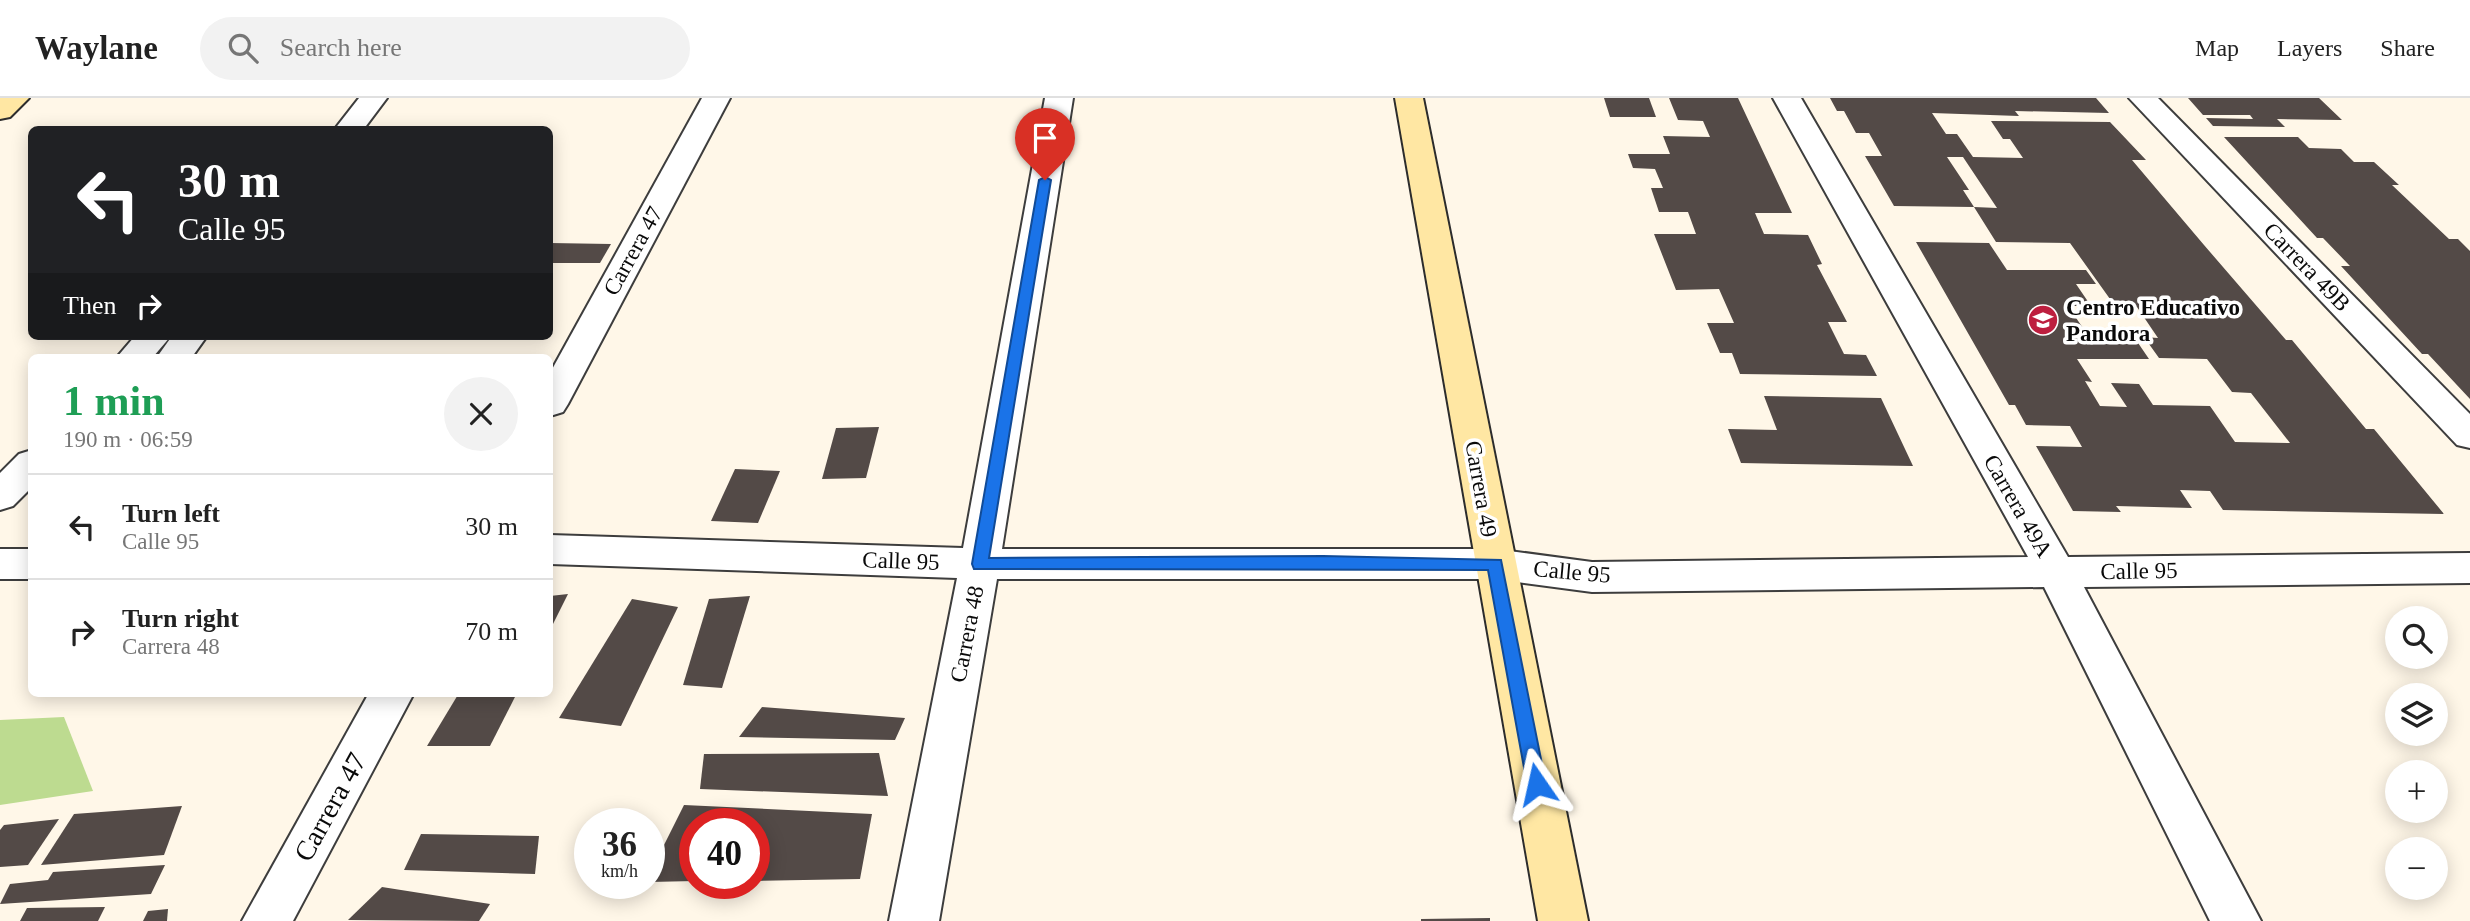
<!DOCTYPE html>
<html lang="en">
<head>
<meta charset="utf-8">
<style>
	:root { --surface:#fff; --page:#f2f2f2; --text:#222; --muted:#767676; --line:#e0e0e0 }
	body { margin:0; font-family:"Times New Roman",serif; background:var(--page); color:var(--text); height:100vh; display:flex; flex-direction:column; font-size:26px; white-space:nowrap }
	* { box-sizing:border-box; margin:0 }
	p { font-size:23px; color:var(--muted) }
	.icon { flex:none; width:38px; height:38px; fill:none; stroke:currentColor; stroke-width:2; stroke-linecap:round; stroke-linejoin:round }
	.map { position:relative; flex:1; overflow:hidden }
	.details { position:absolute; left:28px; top:256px; width:525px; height:343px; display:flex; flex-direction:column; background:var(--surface); border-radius:10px; box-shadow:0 4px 18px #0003 }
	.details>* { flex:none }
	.top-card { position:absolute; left:28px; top:28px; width:525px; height:214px; border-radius:10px; box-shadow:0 4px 18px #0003; background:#202124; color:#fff; overflow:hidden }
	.buttons { position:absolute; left:2385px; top:508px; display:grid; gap:14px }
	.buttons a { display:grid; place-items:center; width:63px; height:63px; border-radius:50%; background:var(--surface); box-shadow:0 4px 18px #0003; font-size:35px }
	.speed { position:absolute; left:574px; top:710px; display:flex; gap:14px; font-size:35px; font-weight:700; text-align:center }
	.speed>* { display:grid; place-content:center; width:91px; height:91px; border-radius:50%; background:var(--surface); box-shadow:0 4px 18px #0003; line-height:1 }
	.speed small { font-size:18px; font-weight:400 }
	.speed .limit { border:10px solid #d22; background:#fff; color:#111 }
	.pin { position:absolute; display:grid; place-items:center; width:60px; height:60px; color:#fff; margin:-72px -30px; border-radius:50% 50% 50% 0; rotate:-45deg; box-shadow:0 0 7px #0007 }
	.pin .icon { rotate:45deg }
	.me { position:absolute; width:77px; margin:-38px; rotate:349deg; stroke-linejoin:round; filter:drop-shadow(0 0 5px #0008) }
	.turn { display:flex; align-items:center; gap:24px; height:147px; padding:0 35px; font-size:32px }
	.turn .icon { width:91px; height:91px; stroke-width:2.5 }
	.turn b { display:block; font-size:49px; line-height:60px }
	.then { display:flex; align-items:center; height:66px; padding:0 35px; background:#0003; gap:14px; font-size:26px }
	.round { display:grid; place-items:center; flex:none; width:74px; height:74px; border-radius:37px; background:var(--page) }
	.headline { display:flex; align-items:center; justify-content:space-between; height:119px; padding:0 35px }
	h1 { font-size:42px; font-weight:600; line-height:52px; color:#1e9e55 }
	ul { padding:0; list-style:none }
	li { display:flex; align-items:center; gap:21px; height:105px; padding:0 35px; border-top:2px solid var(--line) }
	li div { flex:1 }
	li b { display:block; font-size:26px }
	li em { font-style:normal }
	header { display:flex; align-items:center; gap:42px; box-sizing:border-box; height:98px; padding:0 35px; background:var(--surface); border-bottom:2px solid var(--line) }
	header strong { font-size:33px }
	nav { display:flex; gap:38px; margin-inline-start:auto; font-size:24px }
	.search { width:490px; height:63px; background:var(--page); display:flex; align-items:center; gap:18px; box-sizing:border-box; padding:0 24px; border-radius:38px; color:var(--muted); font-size:26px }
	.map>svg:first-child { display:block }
	.forest { fill:#bddb90 }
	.building { fill:#534a47 }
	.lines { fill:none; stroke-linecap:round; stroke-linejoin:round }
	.street-casing { stroke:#3d3d3d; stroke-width:4 }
	.secondary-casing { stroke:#2c2c2c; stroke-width:4 }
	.street { fill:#fff; fill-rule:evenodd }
	.secondary { fill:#ffe7a3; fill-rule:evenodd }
	.route { fill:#1a73e8; stroke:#114b97; stroke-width:2 }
	.labels { text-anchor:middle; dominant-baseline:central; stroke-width:7; stroke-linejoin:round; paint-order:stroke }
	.street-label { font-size:23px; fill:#0a0a0a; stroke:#fff }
	.poi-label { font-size:23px; font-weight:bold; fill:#0a0a0a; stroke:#fff; text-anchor:start }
	.near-street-label { font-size:28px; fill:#0a0a0a; stroke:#fff }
</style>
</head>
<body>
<header>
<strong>Waylane</strong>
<div class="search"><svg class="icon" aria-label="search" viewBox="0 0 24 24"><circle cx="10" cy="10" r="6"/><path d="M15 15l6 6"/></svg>Search here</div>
<nav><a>Map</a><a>Layers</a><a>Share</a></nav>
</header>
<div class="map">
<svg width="2470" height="823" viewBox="0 0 2470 823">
	<rect width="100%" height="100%" fill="#fff7e8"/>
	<!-- forest -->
	<polygon class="forest" points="64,619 93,693 0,707 0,622"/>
	<!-- building -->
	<g class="building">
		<polygon points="1604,0 1649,0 1656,19 1610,19"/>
		<polygon points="1669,0 1738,0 1792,115 1755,115 1764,136 1808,137 1822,166 1817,167 1847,224 1828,224 1844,256 1866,257 1877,278 1740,276 1732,255 1720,255 1707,225 1734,225 1719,191 1676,192 1654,136 1696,136 1688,114 1659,114 1651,90 1663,90 1655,71 1633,70 1628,56 1670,56 1663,38 1710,39 1703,23 1678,22"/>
		<polygon points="1830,0 2096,0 2109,15 2015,13 2019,18 1932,15 1946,36 1957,36 1973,59 2023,60 2010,41 2003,41 1991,23 2110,24 2146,62 2132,62 2204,147 2286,242 2292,242 2366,331 2374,331 2444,416 2223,412 2210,393 2180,392 2192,410 2116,408 2121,414 2073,413 2036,348 2082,349 2070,328 2026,327 2015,307 2009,307 1916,144 1989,145 2007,172 2086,172 2096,186 2076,186 2091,208 2068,208 2089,239 2134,239 2149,261 2077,261 2092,284 2085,283 2100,308 2127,309 2111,285 2139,286 2153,307 2210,308 2235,344 2290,345 2251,295 2232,294 2207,261 2159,260 2144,239 2158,240 2137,209 2115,208 2070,145 1996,144 1974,109 1997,110 1963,59 1947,59 1969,92 1963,92 1974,109 1894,108 1865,58 1882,58 1869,35 1856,35 1844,13 1837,13"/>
		<polygon points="2188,0 2319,0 2342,22 2277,21 2285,29 2213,28 2206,20 2253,21 2250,17 2203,17"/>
		<polygon points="2224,39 2298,39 2309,50 2341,51 2354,64 2374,64 2399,87 2392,87 2449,141 2458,141 2470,153 2470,301 2428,256 2422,256 2341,168 2350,168 2323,140 2317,140"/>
		<polygon points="550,145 611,146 600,165 550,165"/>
		<polygon points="1764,298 1881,300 1913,368 1741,365 1728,331 1777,332"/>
		<polygon points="879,329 866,380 822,381 836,330"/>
		<polygon points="735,371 780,373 758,425 711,423"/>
		<polygon points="568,496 550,532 550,498"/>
		<polygon points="750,498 722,590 683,587 709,501"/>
		<polygon points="632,501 678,509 621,628 559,620"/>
		<polygon points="459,595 517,595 490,648 427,648"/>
		<polygon points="762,609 905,620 895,642 739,639"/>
		<polygon points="879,655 888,698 700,691 704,656"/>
		<polygon points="684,707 872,716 860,781 754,783 754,726 695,726 695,783 649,784 649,777"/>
		<polygon points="182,708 164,757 41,767 74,716"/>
		<polygon points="59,721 28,767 0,769 0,732 4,727"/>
		<polygon points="421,736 539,738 535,776 404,772"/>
		<polygon points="165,767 151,796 0,806 10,786 48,782 53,774"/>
		<polygon points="382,789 490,806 479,823 348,822"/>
		<polygon points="105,809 98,823 20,823 27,810"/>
		<polygon points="168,811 167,823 143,823 148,813"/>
		<polygon points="1490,820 1490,823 1421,823 1421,821"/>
	</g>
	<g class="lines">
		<!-- street casing -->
		<g class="street-casing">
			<g id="street">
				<polygon points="359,0 387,0 363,32 334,32"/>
				<polygon points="702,0 730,0 568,306 563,314 550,318 550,275"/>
				<polygon points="1045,0 1073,0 1002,451 1495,451 1592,464 2028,459 1773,0 1801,0 2068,459 2470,455 2470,485 2084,489 2261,823 2210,823 2044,489 1592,494 1495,481 997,481 939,823 889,823 957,480 550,466 550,437 963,450"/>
				<polygon points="2129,0 2158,0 2470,316 2470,350 2457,347"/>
				<polygon points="135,238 171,238 153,259 117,259"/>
				<polygon points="172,238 207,238 192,259 157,259"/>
				<polygon points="32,352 32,389 13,408 0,412 0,375 19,356"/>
				<rect x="0" y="451" width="32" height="30"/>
				<polygon points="369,595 414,595 293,823 242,823"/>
			</g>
		</g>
		<!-- secondary casing -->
		<g class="secondary-casing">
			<g id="secondary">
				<polygon points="0,0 29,0 10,19 0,21"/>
				<polygon points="1395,0 1423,0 1588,823 1538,823"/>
			</g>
		</g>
		<!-- street -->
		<use href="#street" class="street"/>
		<!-- secondary -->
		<use href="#secondary" class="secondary"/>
	</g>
	<!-- route -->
	<polygon class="route" points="1045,79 1051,82 989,460 1323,458 1501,462 1546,686 1544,692 1530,692 1527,686 1488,472 974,471 972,466 1039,82"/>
	<!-- icons -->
	<defs>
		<g id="school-disc" transform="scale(1.575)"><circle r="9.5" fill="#bd1f3f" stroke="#fff"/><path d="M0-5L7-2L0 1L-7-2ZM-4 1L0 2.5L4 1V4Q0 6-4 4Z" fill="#fff"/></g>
	</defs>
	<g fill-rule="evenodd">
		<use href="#school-disc" x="2043" y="222"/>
	</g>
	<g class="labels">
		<!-- street labels -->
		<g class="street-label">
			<text transform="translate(633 153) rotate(-61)">Carrera 47</text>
			<text transform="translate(2307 169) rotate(46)">Carrera 49B</text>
			<text transform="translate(1481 391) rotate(80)">Carrera 49</text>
			<text transform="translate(2018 408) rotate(60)">Carrera 49A</text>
			<text transform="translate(901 463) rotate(2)">Calle 95</text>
			<text transform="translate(2139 473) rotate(-1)">Calle 95</text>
			<text transform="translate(1572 474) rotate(5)">Calle 95</text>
			<text transform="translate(967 536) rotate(-79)">Carrera 48</text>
		</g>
		<!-- poi labels -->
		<g class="poi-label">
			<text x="2066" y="209">Centro Educativo<tspan x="2066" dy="26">Pandora</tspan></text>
		</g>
		<!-- near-street labels -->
		<g class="near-street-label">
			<text transform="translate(330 709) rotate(-61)">Carrera 47</text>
		</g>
	</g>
</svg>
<div class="buttons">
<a><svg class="icon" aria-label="search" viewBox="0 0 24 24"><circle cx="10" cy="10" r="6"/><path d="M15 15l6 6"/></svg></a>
<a><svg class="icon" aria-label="layers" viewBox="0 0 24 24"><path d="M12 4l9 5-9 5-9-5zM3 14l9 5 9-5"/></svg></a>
<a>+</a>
<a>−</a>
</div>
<div class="speed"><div>36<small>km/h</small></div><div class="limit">40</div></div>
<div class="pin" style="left:1045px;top:82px;background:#d93025"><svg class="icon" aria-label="arrive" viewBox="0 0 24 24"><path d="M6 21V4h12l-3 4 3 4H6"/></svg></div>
<svg class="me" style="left:1537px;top:686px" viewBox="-20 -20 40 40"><path d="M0-17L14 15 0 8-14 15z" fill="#1a73e8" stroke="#fff" stroke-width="4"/></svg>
<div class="top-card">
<div class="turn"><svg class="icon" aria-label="left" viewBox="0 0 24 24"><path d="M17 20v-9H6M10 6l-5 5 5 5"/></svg><div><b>30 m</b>Calle 95</div></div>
<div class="then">Then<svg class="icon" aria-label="right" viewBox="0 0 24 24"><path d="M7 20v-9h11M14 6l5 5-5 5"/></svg></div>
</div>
<section class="details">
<div class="headline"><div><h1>1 min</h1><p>190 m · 06:59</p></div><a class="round"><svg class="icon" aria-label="close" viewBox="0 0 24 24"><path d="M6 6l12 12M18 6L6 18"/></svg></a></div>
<ul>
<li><svg class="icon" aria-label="left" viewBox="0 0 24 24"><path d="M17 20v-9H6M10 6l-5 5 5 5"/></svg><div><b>Turn left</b><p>Calle 95</p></div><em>30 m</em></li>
<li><svg class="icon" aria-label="right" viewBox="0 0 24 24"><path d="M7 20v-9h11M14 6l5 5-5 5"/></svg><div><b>Turn right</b><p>Carrera 48</p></div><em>70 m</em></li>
</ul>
</section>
</div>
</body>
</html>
